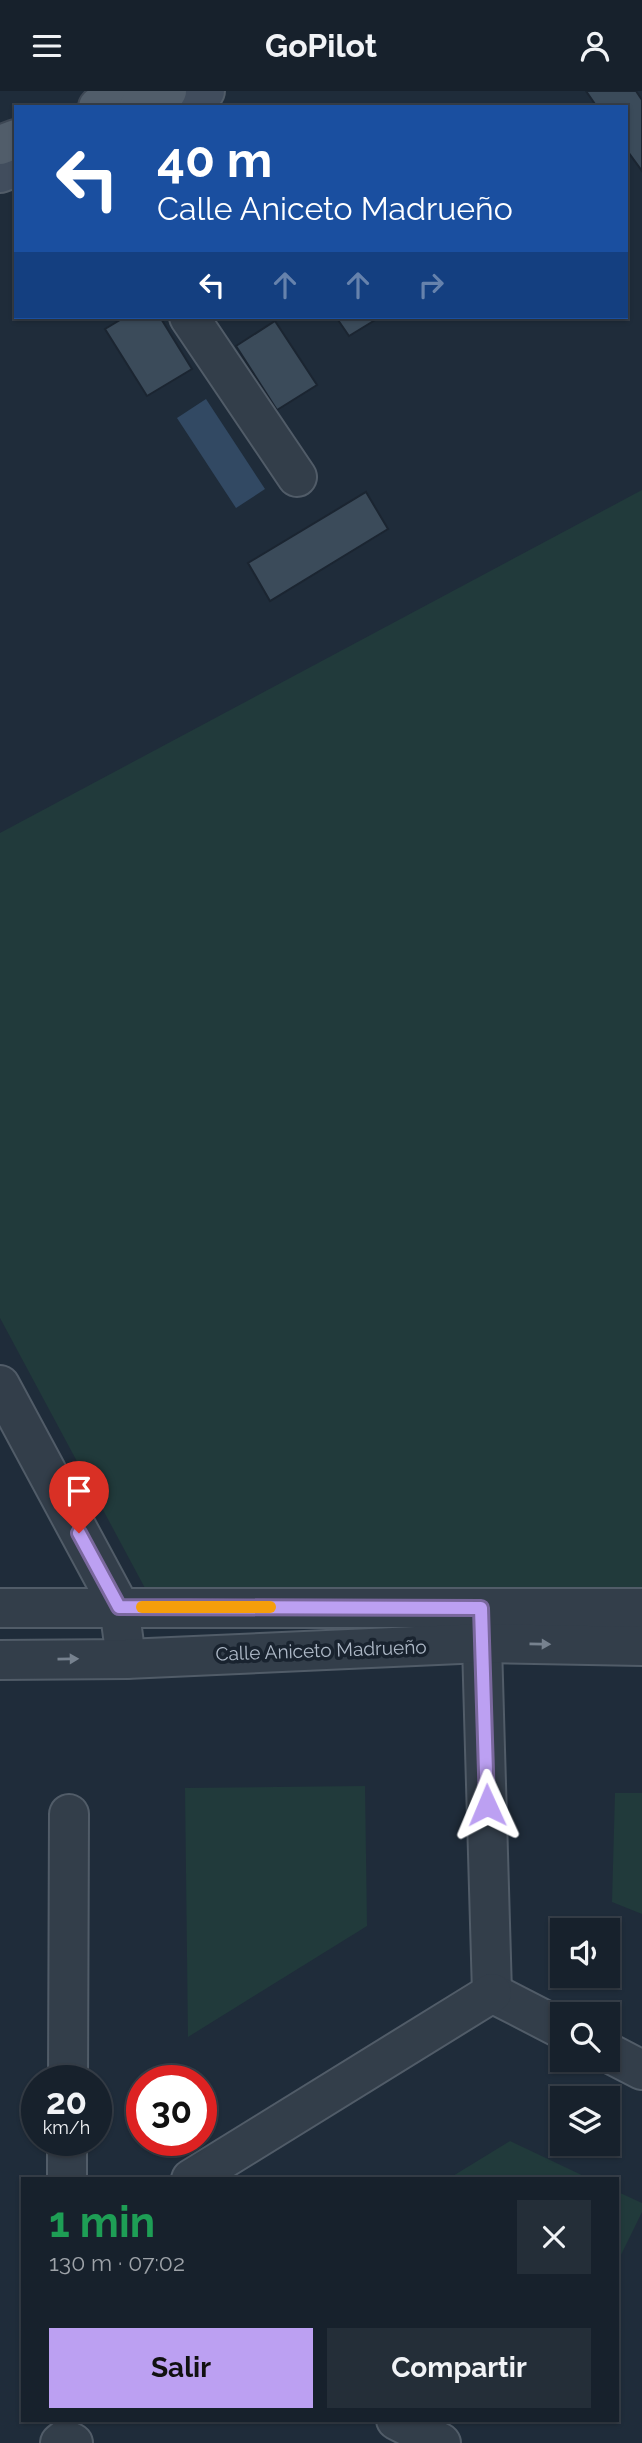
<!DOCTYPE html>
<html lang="es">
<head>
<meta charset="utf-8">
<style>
	:root { --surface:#17212c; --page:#242e38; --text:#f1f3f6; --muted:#9ea3a9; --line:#363e48; --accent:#bca0f2 }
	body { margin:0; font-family:Raleway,sans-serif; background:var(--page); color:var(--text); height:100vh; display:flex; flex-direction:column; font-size:26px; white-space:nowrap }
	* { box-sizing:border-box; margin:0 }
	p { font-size:23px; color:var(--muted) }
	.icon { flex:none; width:38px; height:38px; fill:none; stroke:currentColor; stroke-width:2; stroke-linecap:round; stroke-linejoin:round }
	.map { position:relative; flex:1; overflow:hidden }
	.details { position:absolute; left:21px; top:2086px; width:598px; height:245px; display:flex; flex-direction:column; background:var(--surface); border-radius:0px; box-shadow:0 2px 5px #0004,0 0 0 2px var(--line) }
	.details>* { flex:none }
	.guide { position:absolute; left:14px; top:14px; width:614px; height:214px; border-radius:0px; box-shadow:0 2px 5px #0004,0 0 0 2px var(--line); background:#1a4fa0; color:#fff; overflow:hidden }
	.tools { position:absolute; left:550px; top:1827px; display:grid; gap:14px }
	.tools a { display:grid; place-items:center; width:70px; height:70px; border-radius:0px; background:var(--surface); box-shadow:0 2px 5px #0004,0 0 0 2px var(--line); font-size:35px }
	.speed { position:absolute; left:21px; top:1974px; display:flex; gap:14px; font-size:35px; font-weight:700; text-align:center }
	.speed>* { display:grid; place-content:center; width:91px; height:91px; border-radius:50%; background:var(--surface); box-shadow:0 2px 5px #0004,0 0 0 2px var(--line); line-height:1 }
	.speed small { font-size:18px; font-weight:400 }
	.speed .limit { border:10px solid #d22; background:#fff; color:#111 }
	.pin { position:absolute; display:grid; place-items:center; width:60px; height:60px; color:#fff; margin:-72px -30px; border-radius:50% 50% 50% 0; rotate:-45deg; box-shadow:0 0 7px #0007 }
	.pin .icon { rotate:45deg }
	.me { position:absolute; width:77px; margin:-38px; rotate:359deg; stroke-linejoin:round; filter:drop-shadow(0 0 5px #0008) }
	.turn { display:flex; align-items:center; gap:24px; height:147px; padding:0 28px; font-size:32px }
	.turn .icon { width:91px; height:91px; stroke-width:2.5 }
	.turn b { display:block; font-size:49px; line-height:60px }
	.lanes { display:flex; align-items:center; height:66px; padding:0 28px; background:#0003; justify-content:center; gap:35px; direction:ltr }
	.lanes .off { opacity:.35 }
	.round { display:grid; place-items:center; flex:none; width:74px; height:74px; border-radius:0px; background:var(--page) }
	.overview { display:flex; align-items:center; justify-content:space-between; height:119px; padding:0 28px }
	h1 { font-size:42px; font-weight:700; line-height:52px; color:#1e9e55 }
	.cta { display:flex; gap:14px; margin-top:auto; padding:14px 28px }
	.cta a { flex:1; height:80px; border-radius:0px; background:var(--accent); color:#111; font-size:28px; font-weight:700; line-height:80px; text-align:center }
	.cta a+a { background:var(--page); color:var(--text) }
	header { display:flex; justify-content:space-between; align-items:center; height:91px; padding:0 28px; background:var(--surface); font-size:32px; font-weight:700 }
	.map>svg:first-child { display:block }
	.green { fill:#213a3b }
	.water { fill:#324963 }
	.building { fill:#3b4b5a; stroke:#1b2531; stroke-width:2 }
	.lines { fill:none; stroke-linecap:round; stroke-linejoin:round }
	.minor-casing { stroke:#515c68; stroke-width:42 }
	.tertiary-casing { stroke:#515c68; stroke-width:42 }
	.secondary-casing { stroke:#515c68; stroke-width:42 }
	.primary-casing { stroke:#3d4754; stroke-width:42 }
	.minor { stroke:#333e4a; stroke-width:38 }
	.tertiary { stroke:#333e4a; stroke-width:38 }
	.secondary { stroke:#414d5d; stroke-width:38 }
	.primary { stroke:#515d6a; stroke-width:38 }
	.oneway { fill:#77828f }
	.route-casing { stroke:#7a689d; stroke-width:18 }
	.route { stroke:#bca0f2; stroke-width:12 }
	.slow { stroke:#f59e0b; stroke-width:12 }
	.labels { text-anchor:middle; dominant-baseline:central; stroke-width:7; stroke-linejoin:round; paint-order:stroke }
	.street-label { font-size:19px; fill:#aeb9c7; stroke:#19232f }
</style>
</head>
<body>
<header><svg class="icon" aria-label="menu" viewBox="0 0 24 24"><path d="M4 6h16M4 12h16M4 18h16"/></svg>GoPilot<svg class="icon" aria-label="person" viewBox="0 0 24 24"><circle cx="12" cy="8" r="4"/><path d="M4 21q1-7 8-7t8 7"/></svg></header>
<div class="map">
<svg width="642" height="2352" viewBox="0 0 642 2352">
	<rect width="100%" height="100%" fill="#1f2c3a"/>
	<!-- green -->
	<g class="green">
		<polygon points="642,399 642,1500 146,1499 0,1227 0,742"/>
		<polygon points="365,1695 367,1835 188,1946 185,1697"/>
		<polygon points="615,1702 642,1702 642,1823 612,1811"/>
		<polygon points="510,2050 590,2088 448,2088"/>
		<polygon points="618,2101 642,2112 642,2121 618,2170"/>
	</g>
	<!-- water -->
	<polygon class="water" points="206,308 265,398 236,417 177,327"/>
	<!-- building -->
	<g class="building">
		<polygon points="586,0 636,0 642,9 642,80 626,58 626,16 597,16"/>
		<polygon points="125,226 160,226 192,278 147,305 105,238"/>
		<polygon points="336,226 380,226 349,245"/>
		<polygon points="275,230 317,294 277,319 236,255"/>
		<polygon points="366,401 388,438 270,510 248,472"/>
	</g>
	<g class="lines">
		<!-- minor casing -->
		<g class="minor-casing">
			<g id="minor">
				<polyline points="189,226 297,386"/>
				<polyline points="0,1294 119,1515 126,1568"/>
				<polyline points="481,1519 492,1902"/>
				<polyline points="492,1902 562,1938"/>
				<polyline points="607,1961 642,1979"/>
				<polyline points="68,1990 69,1723"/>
				<polyline points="67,2088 67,2049"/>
				<polyline points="191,2088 492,1902"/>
				<polyline points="396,2329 441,2352"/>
				<polyline points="60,2352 65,2348 73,2352"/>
			</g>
		</g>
		<!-- tertiary casing -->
		<g class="tertiary-casing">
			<g id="tertiary">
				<polyline points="0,1517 642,1517"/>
				<polyline points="0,1569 126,1568 482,1552 642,1555"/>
			</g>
		</g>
		<!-- secondary casing -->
		<g class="secondary-casing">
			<g id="secondary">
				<polyline points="167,16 205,0"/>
				<polyline points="0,82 16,76"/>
			</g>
		</g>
		<!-- primary casing -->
		<g class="primary-casing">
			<g id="primary">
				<polyline points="98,16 135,0"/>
				<polyline points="139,16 167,0"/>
				<polyline points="0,54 16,48"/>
			</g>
		</g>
		<!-- minor -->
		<use href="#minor" class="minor"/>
		<!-- tertiary -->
		<use href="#tertiary" class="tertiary"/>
		<!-- secondary -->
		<use href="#secondary" class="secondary"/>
		<!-- primary -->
		<use href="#primary" class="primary"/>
	</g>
	<!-- one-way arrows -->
	<defs><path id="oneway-solid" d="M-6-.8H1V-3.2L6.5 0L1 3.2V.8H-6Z" transform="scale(1.75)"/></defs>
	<g class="oneway">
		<use href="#oneway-solid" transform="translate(540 1553) rotate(1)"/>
		<use href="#oneway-solid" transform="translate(68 1568) rotate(-1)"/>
	</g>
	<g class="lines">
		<!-- route casing -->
		<g class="route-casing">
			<polyline id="route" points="79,1442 119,1516 481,1517 487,1714"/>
		</g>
		<!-- route -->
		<use href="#route" class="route"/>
		<!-- slow -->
		<polyline class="slow" points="142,1516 270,1516"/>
	</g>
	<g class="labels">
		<!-- street labels -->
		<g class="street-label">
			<text transform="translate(321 1559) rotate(-2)">Calle Aniceto Madrueño</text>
		</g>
	</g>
</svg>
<div class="tools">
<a><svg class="icon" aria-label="sound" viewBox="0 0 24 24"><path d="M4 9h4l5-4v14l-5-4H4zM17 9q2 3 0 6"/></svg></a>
<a><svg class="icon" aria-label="search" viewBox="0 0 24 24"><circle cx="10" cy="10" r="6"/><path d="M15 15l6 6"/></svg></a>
<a><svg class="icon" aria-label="layers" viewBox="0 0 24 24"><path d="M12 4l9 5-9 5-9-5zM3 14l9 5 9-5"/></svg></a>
</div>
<div class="speed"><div>20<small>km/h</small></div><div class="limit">30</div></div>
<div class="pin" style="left:79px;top:1442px;background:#d93025"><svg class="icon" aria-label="arrive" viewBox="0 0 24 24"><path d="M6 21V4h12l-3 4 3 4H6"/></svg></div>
<svg class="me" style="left:487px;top:1714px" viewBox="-20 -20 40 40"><path d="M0-17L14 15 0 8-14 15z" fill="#bca0f2" stroke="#fff" stroke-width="4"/></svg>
<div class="guide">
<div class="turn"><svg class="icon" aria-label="left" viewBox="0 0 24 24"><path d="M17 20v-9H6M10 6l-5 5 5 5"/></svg><div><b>40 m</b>Calle Aniceto Madrueño</div></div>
<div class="lanes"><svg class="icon" aria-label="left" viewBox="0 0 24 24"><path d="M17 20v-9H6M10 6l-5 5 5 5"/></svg><svg class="icon off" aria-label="ahead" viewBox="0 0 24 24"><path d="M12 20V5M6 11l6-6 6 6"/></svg><svg class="icon off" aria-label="ahead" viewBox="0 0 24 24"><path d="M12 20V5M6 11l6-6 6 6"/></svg><svg class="icon off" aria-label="right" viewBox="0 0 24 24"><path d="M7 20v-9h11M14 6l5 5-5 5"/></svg></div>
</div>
<section class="details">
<div class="overview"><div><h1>1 min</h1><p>130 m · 07:02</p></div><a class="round"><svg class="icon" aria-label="close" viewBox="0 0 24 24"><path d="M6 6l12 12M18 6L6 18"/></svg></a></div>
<div class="cta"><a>Salir</a><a>Compartir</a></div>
</section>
</div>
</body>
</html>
